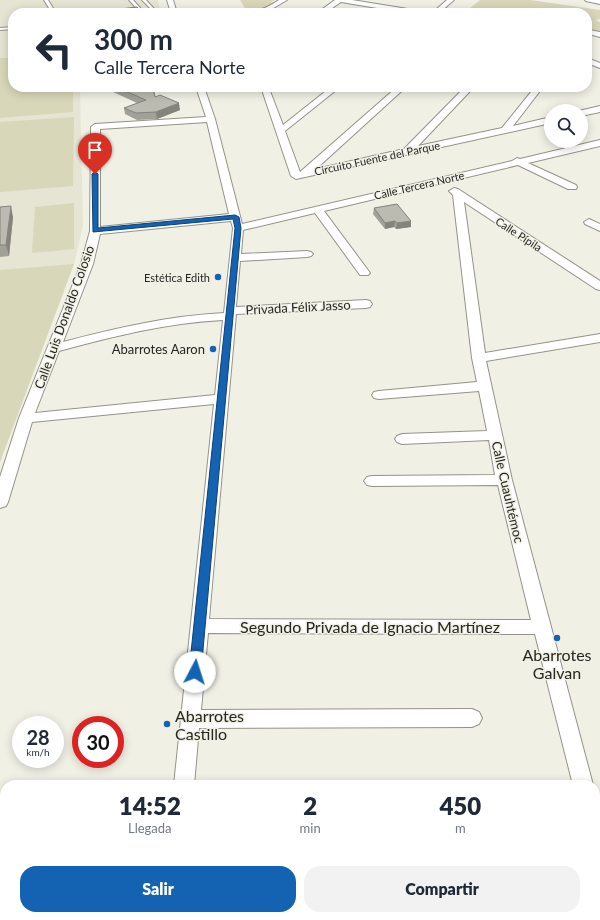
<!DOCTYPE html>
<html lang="es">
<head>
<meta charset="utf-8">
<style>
	:root { --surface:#fff; --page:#f2f2f3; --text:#1f2937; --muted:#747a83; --accent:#1463b2 }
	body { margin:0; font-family:Lato,sans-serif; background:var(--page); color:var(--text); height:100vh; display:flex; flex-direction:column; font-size:15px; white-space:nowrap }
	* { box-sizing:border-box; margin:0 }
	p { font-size:13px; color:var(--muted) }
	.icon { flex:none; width:22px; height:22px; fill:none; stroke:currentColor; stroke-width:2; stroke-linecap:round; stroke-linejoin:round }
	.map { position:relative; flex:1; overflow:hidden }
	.panel { position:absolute; left:0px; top:780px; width:600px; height:140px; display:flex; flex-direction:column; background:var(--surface); border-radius:16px 16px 0 0; box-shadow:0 2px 10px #0003 }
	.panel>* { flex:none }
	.top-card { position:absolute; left:8px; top:8px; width:584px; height:84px; border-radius:16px; box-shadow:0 2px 10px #0003; background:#fff; color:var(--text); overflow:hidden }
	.controls { position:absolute; left:544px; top:104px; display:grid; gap:8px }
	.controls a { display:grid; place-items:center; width:44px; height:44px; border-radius:50%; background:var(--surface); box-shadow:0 2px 10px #0003; font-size:20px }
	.speed { position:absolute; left:12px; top:716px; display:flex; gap:8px; font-size:20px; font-weight:700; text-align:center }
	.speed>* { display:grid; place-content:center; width:52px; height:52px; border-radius:50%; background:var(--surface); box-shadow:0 2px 10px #0003; line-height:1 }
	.speed small { font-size:10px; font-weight:400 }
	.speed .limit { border:6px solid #d22; background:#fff; color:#111 }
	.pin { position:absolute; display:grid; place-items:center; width:34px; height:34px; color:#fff; margin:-41px -17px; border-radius:50% 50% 50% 0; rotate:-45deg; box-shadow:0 0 4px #0007 }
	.pin .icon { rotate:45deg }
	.me { position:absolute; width:44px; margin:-22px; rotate:5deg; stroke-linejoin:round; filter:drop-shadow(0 0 3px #0008) }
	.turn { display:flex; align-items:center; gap:14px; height:84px; padding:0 20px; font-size:18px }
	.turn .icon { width:52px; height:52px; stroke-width:2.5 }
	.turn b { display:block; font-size:28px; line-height:34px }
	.eta { display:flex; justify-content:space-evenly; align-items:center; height:68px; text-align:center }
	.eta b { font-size:24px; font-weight:800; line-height:28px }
	.cta { display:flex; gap:8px; margin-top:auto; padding:8px 20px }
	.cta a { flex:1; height:46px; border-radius:16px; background:var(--accent); color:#fff; font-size:16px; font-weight:800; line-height:46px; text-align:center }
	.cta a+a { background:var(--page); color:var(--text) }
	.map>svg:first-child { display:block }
	.built { fill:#e6e5d3 }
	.green { fill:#d9d7ba }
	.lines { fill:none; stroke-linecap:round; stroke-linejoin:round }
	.lane-casing { stroke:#949389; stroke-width:2 }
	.street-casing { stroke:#949389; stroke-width:2 }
	.lane { fill:#fff; fill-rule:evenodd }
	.street { fill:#fff; fill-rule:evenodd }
	.wall { fill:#a2a198 }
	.shaded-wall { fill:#84837c }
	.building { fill:#bcbbb1; stroke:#84837c }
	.route { fill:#1463b2; stroke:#0d4074 }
	.poi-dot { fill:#1463b2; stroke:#f1f0e5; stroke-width:1.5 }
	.labels { text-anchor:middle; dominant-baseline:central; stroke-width:3; stroke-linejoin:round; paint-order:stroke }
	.far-street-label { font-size:11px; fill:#262622; stroke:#f1f0e5 }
	.far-poi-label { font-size:11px; fill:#262622; stroke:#f1f0e5; text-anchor:end }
	.street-label { font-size:13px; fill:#262622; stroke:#f1f0e5 }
	.poi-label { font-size:13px; fill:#262622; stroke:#f1f0e5; text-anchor:end }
	.near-street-label { font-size:16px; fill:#262622; stroke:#f1f0e5 }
	.near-poi-label { font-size:16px; fill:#262622; stroke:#f1f0e5 }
</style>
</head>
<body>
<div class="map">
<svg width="600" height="920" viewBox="0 0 600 920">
	<rect width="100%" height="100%" fill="#f1f0e5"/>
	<!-- built -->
	<polygon class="built" points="0,0 158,0 161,13 13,13 13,87 80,87 83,226 74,264 0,462"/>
	<!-- green -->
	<g class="green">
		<path d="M240,0h35l-4,2 4,1c-9,5 -19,8 -29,7z"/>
		<polygon points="480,0 530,0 600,10 600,19 596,20 600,22 600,34 595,31 587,32 587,13 464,13"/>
		<polygon points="0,58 13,58 13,87 73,87 73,112 0,118"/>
		<polygon points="74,117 73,186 0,192 0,122"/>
		<polygon points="74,203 74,249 32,253 35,207"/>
		<polygon points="74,264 0,462 0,270"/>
	</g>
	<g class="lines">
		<!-- lane casing -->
		<g class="lane-casing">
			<g id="lane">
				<polygon points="44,0 48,0 56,13 52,13"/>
				<polygon points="129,0 133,0 143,11 152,10 142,0 146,0 156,11 145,13 135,13 140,12"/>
				<polygon points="13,27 13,29 0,30 0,28"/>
			</g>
		</g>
		<!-- street casing -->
		<g class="street-casing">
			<g id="street">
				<polygon points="167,0 173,0 177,13 171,13"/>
				<path d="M279,0h8l-22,13h-27c7,-5 16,-1 24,-4 6,-2 12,-6 17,-9z"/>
				<polygon points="335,0 352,0 420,11 423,13 407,13 341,2 325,13 317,13"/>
				<polygon points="447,0 454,0 439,13 432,13"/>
				<polygon points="585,0 600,0 600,4 586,1"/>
				<polygon points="589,30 600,32 600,37 589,34"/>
				<polygon points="587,58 600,63 600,68 587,63"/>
				<path d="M196,87h8l11,32 27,105 270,-63 5,-3 3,1 80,-19v6l-72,17 48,22 1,2 -1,2h-8l-50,-24 -194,46 46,62 -2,2h-8l-45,-62 -72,17 -2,24 66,-3 4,1 2,2 -2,2 -4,1 -67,4 -4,46 130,-7 4,1 2,3 -2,3 -4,1 -130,6 -27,305 322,1 -33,-135 -126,1 -5,-1 -3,-4 3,-4 5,-1 123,-1 -6,-35 -87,4 -5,-2 -2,-3 2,-3 5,-2 85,-3 -8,-40 -100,8 -5,-1 -2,-3 2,-3 5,-1 98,-9 -5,-24 -19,-163 -4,-4 5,-3 4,1 142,92v9l-4,-1 -132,-87 21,151 115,-19v8l-114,19 26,119 81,305h-20l-38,-151 -327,-1 -7,77 271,-1 7,3 3,6 -3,6 -7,3 -273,1 -5,57h-20l40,-381 -182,18 -24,80 -2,4 -6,2v-31l19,-59 62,-154 9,-33 1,-104 4,-3 111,-7zM207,122l22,92 -129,13v-98zM231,221l2,7 -9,85c-56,3 -108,15 -161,29l30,-78 7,-30zM223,320l-8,75 -180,18 24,-62c55,-15 107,-28 164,-31z"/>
				<polygon points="265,87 274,87 270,91 283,125 331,87 340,87 285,131 300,172 397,87 406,87 316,169 404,149 462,90 437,89 433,87 474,87 418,146 502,128 535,87 543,87 513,126 551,117 551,123 296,179 291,176 262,90"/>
				<polygon points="600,106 600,112 581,116 581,111 579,111"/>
				<polygon points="589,219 600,224 600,231 585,224 584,222"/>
				<polygon points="595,822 600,824 600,863 595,861"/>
				<rect x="159" y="915" width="24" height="5"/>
			</g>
		</g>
		<!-- lane -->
		<use href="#lane" class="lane"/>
		<!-- street -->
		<use href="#street" class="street"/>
	</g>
	<!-- wall -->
	<g class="wall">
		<polygon points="110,87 153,87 155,97 180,110 157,119 137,120 125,114 124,108 137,103 111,91"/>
		<polygon points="0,207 13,217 9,256 0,257"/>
		<polygon points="374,208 411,227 396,229 394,227 385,229 373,214"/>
	</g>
	<!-- shaded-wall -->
	<g class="shaded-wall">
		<polygon points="179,103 180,110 157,119 156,112"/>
		<polygon points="11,206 13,217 9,256 6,245"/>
		<polygon points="395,221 394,227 385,229 385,223"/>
		<polygon points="411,221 411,227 396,229 397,223"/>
	</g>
	<!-- building -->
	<g class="building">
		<polygon points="137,7 143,13 106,13 104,11"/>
		<polygon points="116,87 153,87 155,97 160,95 179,103 156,112 136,113 124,108 146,100"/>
		<polygon points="397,204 411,221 397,223 395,221 385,223 374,208"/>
		<polygon points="11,206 6,245 0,245 0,207"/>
	</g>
	<!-- route -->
	<polygon class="route" points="95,172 98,174 98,228 235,215 239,217 241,228 201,672 199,676 195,677 191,676 189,672 235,228 233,219 93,232 92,174"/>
	<!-- markers -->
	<g class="poi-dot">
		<circle cx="218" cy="277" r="4"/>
		<circle cx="213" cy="349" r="4"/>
		<circle cx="557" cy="638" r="4"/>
		<circle cx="167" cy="724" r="4"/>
	</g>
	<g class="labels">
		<!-- far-street labels -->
		<g class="far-street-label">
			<text transform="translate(377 158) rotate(-12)">Circuito Fuente del Parque</text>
			<text transform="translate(419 185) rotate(-13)">Calle Tercera Norte</text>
			<text transform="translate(519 234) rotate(33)">Calle Pípila</text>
		</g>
		<!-- far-poi labels -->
		<g class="far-poi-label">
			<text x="210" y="277">Estética Edith</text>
		</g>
		<!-- street labels -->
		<g class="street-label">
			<text transform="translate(298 307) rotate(-3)">Privada Félix Jasso</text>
			<text transform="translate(64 317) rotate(-70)">Calle Luis Donaldo Colosio</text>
			<text transform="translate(508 492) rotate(77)">Calle Cuauhtémoc</text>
		</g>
		<!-- poi labels -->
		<g class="poi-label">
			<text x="205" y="349">Abarrotes Aaron</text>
		</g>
		<!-- near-street labels -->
		<g class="near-street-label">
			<text x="370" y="626">Segundo Privada de Ignacio Martínez</text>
		</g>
		<!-- near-poi labels -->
		<g class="near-poi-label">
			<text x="557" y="654">Abarrotes<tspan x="557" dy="18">Galvan</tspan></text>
			<text x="175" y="715" text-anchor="start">Abarrotes<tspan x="175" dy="18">Castillo</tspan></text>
		</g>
	</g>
</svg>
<div class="controls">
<a><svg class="icon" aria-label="search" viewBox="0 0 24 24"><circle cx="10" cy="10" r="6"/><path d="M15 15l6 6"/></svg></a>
</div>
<div class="speed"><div>28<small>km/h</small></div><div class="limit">30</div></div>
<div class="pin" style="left:95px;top:174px;background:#d93025"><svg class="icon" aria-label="arrive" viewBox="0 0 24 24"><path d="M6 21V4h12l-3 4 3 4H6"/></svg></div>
<svg class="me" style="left:195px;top:672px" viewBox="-20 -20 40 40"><circle r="19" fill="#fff"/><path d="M0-13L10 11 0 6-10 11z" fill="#1463b2"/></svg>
<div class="top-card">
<div class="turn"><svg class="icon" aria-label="left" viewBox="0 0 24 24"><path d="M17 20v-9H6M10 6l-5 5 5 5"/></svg><div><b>300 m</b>Calle Tercera Norte</div></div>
</div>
<section class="panel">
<div class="eta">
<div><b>14:52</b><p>Llegada</p></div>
<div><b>2</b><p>min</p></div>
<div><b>450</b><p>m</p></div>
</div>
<div class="cta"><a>Salir</a><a>Compartir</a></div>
</section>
</div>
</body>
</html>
